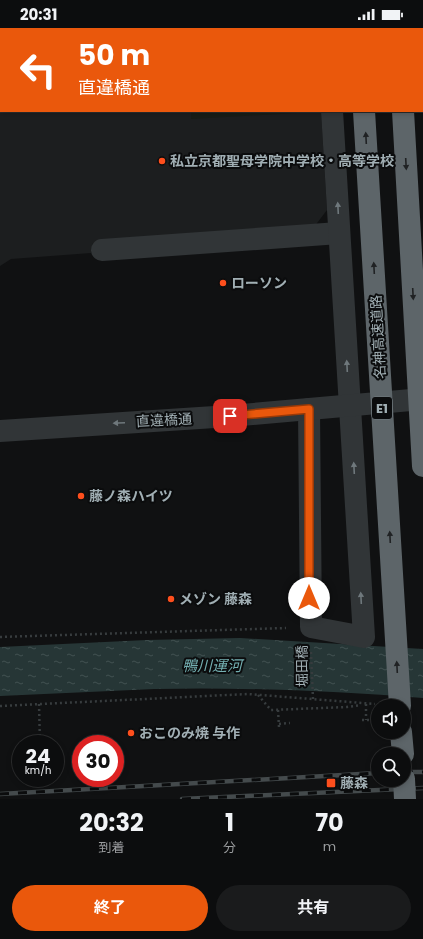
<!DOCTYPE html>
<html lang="ja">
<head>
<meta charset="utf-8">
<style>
	:root { --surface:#0c0d0e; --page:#1a1b1c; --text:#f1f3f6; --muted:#9a9c9e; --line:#2c2d2e; --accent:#ea580c }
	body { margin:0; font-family:Poppins,"Noto Sans JP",sans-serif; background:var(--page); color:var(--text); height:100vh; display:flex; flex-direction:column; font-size:15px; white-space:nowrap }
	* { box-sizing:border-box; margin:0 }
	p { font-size:13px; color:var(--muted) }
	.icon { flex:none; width:22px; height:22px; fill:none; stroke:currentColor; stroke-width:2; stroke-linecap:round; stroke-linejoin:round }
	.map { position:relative; height:771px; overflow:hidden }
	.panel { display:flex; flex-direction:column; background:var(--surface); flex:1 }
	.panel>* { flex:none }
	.top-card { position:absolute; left:0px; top:0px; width:423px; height:84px; box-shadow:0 2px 6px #0003,0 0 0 1px var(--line); background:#ea580c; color:#fff; overflow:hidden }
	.fabs { position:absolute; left:371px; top:671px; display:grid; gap:8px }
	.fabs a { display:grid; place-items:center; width:40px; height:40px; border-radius:50%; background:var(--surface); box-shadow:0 2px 6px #0003,0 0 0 1px var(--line); font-size:20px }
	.speed { position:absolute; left:12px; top:707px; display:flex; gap:8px; font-size:20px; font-weight:700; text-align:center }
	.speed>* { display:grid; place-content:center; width:52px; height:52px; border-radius:50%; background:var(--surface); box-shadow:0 2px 6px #0003,0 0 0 1px var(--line); line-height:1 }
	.speed small { font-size:10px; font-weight:400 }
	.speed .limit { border:6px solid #d22; background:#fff; color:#111 }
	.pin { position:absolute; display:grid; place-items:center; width:34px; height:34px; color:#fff; margin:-17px; border-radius:8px; box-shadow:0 2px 6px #0006 }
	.me { position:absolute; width:44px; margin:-22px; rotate:0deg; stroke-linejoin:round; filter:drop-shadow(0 0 3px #0008) }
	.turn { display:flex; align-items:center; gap:14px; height:84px; padding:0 12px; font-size:18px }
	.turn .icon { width:52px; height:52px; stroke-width:2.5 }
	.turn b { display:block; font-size:28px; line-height:34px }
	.eta { display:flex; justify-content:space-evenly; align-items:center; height:68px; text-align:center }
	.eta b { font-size:24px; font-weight:700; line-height:28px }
	.button { display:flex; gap:8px; margin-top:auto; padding:8px 12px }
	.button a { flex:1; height:46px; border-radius:24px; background:var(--accent); color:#fff; font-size:16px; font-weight:700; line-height:46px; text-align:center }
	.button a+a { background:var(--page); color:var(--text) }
	.status { display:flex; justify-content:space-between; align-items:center; height:28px; padding:0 20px; background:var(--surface); direction:ltr }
	.status svg { height:11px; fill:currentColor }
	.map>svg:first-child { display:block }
	.built { fill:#1c1e1f }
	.grass { fill:#181d17 }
	.water { fill:url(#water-ripples) }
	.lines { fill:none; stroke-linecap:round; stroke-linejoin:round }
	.path { stroke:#373c3e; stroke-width:2.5; stroke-dasharray:2 3; stroke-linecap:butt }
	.minor { stroke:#313537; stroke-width:22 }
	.highway { stroke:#5d6569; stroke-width:22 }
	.rail-casing { stroke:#444a4c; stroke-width:4.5 }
	.rail { stroke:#0b0c0d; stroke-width:3; stroke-dasharray:9; stroke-linecap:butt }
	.highway-bridge { stroke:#5d6569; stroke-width:22 }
	.oneway { fill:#202224 }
	.oneway2 { fill:#6f787c }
	.route-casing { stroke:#983908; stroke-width:10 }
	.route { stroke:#ea580c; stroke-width:7 }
	.poi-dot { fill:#fe4f1d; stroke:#0b0c0d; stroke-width:1.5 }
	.labels { text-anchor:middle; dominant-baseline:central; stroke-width:4; stroke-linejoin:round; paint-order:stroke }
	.shield { fill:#0b0c0d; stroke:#747e82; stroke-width:1 }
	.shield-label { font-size:13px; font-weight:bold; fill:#a1afb4 }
	.poi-label { font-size:14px; font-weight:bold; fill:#a1afb4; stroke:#0b0c0d; text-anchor:start }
	.street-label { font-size:14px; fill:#a1afb4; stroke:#0b0c0d }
	.water-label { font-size:15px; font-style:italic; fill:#74b0b2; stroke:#0b0c0d }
</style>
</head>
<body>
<div class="status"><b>20:31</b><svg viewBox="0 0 49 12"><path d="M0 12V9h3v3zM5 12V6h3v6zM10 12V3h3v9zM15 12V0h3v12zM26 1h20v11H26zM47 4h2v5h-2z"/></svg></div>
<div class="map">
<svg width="423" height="771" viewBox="0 0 423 771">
	<defs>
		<pattern id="water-ripples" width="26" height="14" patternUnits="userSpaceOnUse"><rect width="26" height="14" fill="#263636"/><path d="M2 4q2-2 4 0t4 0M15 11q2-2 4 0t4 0" fill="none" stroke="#425151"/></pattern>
	</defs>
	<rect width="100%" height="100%" fill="#101112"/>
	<!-- built -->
	<polygon class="built" points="0,0 315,0 1,1 1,83 321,83 327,182 311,203 93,215 91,225 11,231 0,238"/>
	<!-- grass -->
	<g class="grass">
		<polygon points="0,0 309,0 310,1 1,1 0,18"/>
		<polygon points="191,83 314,83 314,84 191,91"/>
	</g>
	<!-- water -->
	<path class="water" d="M240,610l183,11v49c-90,-7 -179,-11 -269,-9 -51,2 -103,5 -154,7v-49l147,-7z"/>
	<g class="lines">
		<!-- path -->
		<g class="path">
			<polyline points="0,609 286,600"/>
			<polyline points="311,624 313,671"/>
			<polyline points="258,667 271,682 347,679 361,677"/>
			<polyline points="39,676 40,716"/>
			<polyline points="366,676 366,692"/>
			<polyline points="0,678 248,666 375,676"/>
			<polyline points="278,682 279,699"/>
			<polyline points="362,692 378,692"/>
			<polyline points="279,696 290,695"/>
		</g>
		<!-- minor -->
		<g class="minor">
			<polyline points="327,0 327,1"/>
			<polyline points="102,222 339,205"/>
			<polyline points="309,381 311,599 364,609 332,83"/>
			<polyline points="0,403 230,388 423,371"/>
		</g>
		<!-- highway -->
		<g class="highway">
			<polyline points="359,0 360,1"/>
			<polyline points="398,0 398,1"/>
			<polyline points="401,704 403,726"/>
		</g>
		<!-- rail casing -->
		<g class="rail-casing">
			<g id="rail">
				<polyline points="404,744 423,744"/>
				<polyline points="0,766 378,745"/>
				<polyline points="182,771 423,760"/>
			</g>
		</g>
		<!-- rail -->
		<use href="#rail" class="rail"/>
		<!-- highway-bridge -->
		<g class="highway-bridge">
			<polyline points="364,83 400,678"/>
			<polyline points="403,83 423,438"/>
			<polyline points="404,751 405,771"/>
		</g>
	</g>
	<!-- one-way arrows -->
	<defs><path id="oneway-solid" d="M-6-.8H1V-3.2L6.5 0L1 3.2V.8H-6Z"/></defs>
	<g class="oneway">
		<use href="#oneway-solid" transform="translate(366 110) rotate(-93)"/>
		<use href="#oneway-solid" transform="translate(406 136) rotate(87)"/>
		<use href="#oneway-solid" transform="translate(374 240) rotate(-93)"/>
		<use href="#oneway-solid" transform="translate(413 266) rotate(87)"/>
		<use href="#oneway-solid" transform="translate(390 509) rotate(-93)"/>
		<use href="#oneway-solid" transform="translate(397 639) rotate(-93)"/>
	</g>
	<g class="oneway2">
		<use href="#oneway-solid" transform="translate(338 180) rotate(-93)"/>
		<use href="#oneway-solid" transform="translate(347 338) rotate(-93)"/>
		<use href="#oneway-solid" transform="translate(119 395) rotate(177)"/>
		<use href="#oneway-solid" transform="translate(354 440) rotate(-93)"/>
		<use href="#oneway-solid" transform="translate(361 570) rotate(-93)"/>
	</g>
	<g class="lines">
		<!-- route casing -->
		<g class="route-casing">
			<polyline id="route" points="230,388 309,381 309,570"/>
		</g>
		<!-- route -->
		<use href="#route" class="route"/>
	</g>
	<!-- markers -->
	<g class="poi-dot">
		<circle cx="162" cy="133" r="4"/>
		<circle cx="223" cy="255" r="4"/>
		<circle cx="81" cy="468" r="4"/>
		<circle cx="171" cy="571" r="4"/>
		<circle cx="131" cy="705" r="4"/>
		<rect x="326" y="750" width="10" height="10" rx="2"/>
	</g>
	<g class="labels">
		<!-- shield labels -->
		<rect class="shield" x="372" y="369" width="20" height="22" rx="3"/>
		<g class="shield-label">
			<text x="382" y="380">E1</text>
		</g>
		<!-- poi labels -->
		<g class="poi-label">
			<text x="170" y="133">私立京都聖母学院中学校・高等学校</text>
			<text x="231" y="255">ローソン</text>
			<text x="89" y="468">藤ノ森ハイツ</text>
			<text x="179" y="571">メゾン 藤森</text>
			<text x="139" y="705">おこのみ焼 与作</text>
			<text x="340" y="755">藤森</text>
		</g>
		<!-- street labels -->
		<g class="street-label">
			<text transform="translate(378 309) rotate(-93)">名神高速道路</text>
			<text transform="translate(164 392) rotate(-3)">直違橋通</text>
			<text transform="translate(302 638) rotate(-91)">堀田橋</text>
		</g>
		<!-- water labels -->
		<g class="water-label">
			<text x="212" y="637">鴨川運河</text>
		</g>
	</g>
</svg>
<div class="fabs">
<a><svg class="icon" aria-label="sound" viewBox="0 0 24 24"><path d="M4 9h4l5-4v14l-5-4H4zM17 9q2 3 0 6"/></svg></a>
<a><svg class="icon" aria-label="search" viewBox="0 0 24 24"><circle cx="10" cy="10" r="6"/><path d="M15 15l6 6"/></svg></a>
</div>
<div class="speed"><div>24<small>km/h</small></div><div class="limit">30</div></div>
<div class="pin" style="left:230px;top:388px;background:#d93025"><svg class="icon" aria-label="arrive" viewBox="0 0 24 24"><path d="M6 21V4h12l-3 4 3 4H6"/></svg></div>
<svg class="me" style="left:309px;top:570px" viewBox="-20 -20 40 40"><circle r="19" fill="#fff"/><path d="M0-13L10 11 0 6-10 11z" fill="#ea580c"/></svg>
<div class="top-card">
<div class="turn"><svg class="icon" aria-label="left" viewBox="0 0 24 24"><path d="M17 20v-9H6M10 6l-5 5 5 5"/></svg><div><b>50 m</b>直違橋通</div></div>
</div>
</div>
<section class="panel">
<div class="eta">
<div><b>20:32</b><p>到着</p></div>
<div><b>1</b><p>分</p></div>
<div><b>70</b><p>m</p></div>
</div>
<div class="button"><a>終了</a><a>共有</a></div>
</section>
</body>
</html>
